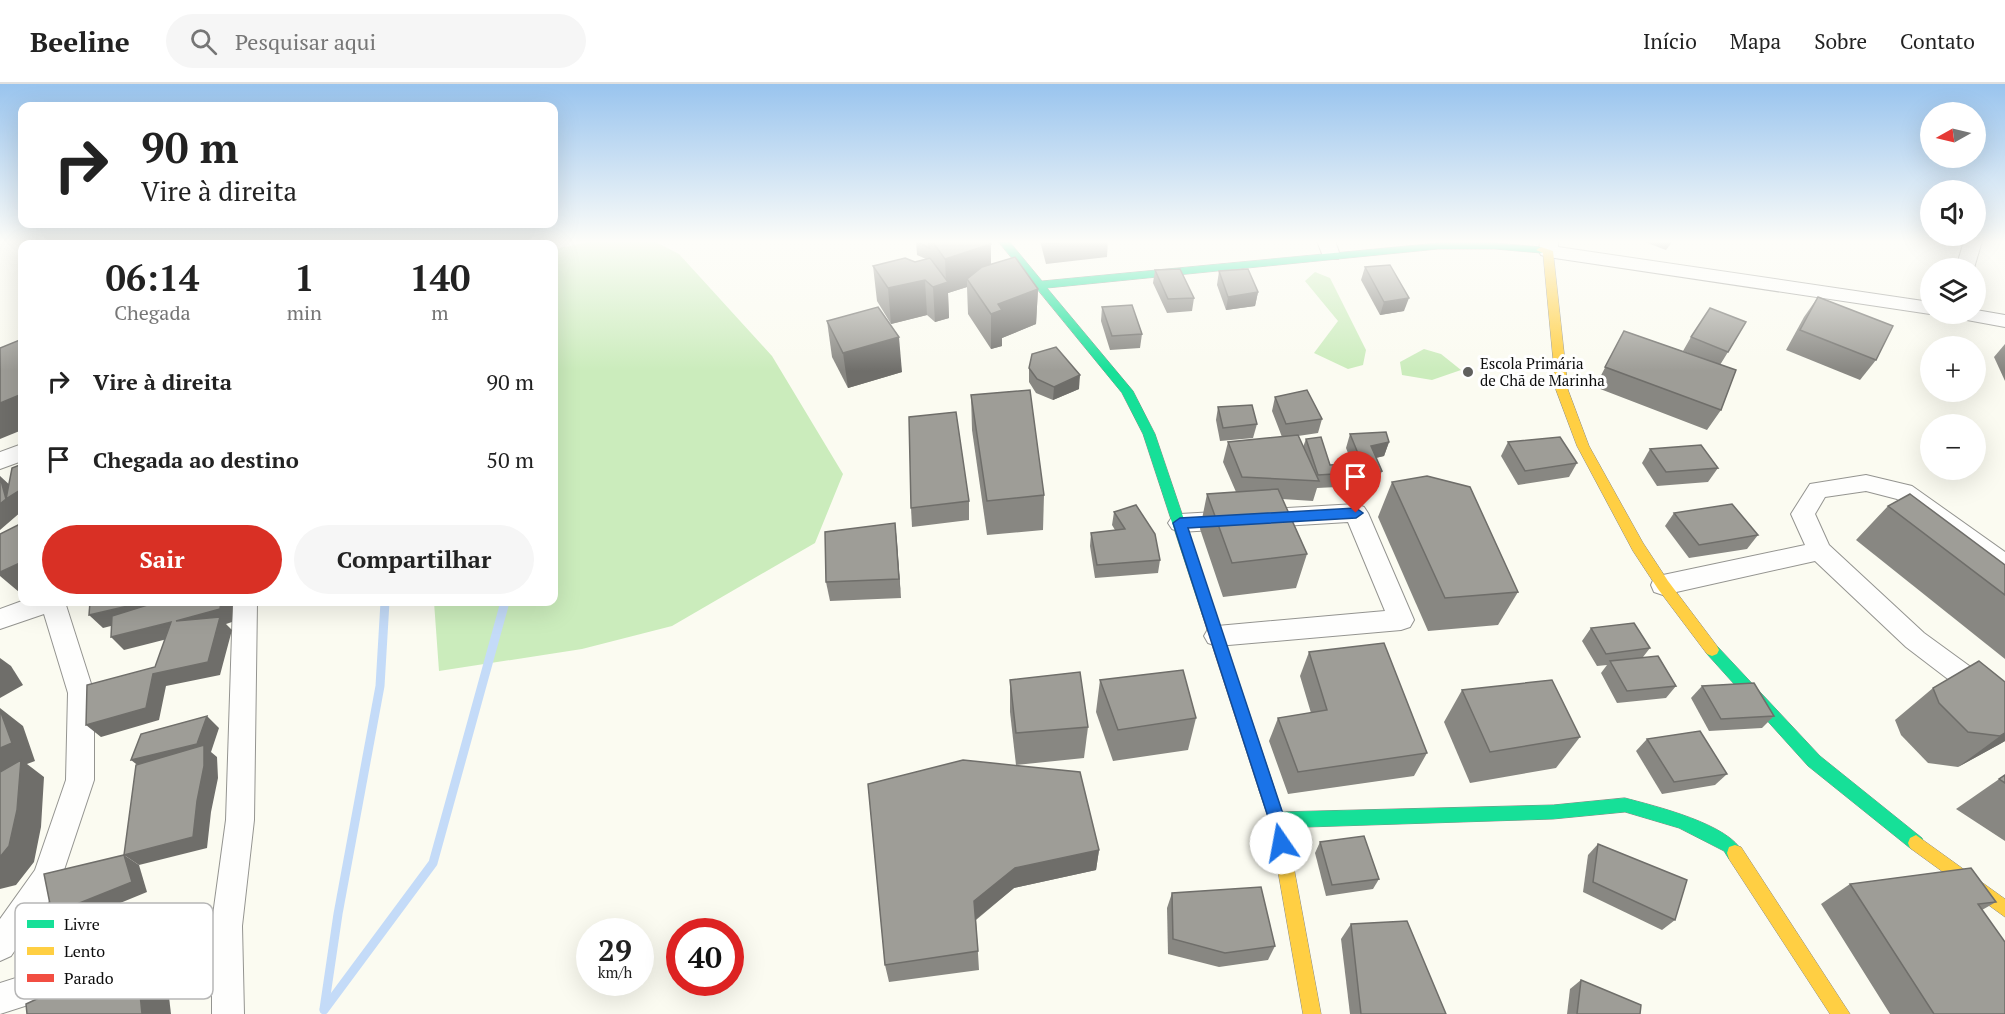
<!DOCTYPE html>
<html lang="pt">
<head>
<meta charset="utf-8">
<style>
	:root { --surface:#fff; --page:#f6f6f6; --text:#222; --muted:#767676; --line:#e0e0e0; --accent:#d93025 }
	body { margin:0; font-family:"PT Serif",serif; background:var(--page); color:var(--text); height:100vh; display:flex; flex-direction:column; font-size:22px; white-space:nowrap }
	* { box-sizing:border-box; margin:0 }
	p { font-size:20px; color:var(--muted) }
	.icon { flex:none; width:33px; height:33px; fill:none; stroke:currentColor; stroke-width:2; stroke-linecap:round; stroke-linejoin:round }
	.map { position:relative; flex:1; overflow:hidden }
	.panel { position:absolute; left:18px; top:156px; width:540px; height:366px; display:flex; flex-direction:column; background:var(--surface); border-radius:12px; box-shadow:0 6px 24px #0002 }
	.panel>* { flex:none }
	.hud { position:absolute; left:18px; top:18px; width:540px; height:126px; border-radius:12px; box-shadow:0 6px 24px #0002; background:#fff; color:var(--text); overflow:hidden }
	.needle { width:39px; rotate:262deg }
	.buttons { position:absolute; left:1920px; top:18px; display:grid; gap:12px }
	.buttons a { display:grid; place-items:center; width:66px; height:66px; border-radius:50%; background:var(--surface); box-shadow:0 6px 24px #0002; font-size:30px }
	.speed { position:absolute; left:576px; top:834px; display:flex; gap:12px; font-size:30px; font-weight:700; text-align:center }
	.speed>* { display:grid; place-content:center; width:78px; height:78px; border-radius:50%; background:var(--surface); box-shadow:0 6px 24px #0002; line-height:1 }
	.speed small { font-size:15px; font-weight:400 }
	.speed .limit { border:9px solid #d22; background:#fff; color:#111 }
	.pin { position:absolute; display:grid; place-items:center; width:51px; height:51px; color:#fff; margin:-62px -26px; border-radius:50% 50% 50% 0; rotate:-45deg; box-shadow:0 0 6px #0007 }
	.pin .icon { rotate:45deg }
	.me { position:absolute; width:66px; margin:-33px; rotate:348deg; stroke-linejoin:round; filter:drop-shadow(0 0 4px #0008) }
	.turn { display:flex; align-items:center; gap:21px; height:126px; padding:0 24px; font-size:27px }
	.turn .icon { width:78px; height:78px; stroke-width:2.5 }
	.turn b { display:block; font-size:42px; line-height:51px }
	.eta { display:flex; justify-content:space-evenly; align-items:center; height:102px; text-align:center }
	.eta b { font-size:36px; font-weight:700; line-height:42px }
	.cta { display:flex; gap:12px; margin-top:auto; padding:12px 24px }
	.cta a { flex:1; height:69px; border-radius:36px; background:var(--accent); color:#fff; font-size:24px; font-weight:700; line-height:69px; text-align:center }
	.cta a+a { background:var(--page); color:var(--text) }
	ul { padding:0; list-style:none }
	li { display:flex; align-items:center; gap:18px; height:78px; padding:0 24px }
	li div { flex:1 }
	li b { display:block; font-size:22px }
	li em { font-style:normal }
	header { display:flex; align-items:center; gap:36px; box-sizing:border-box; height:84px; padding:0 30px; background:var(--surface); border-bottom:2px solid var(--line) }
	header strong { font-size:28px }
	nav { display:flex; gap:33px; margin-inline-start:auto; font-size:21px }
	.search { width:420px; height:54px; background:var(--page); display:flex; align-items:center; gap:15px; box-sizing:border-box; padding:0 21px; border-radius:33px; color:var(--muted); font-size:22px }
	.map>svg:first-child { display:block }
	.forest { fill:#cbecbc }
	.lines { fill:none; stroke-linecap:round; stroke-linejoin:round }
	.stream-far1 { stroke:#c4dbf8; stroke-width:7 }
	.stream { stroke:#c4dbf8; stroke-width:9 }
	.street-casing { stroke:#949490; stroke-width:2 }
	.fast-casing { stroke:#8b8b86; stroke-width:1 }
	.slow-casing { stroke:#8b8b86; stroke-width:1 }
	.jam-casing { stroke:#8b8b86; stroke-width:1 }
	.street { fill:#fefefd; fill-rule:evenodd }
	.fast { fill:#16e098; fill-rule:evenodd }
	.slow { fill:#ffcf43; fill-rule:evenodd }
	.jam { fill:#f24e42; fill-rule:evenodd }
	.wall { fill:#888782 }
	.shaded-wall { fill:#6f6e6a }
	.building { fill:#9e9d97; stroke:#6f6e6a; stroke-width:1.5 }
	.route { fill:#1a73e8; stroke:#114b97; stroke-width:1.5 }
	.poi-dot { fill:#60605d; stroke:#fff; stroke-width:2 }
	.labels { text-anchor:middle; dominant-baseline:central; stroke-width:6; stroke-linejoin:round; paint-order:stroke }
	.poi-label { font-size:15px; fill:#0d0d0d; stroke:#fff; text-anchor:start }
	.key { fill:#fff; stroke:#b6b6b6; stroke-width:1.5 }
	.key-label { font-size:16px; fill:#0d0d0d }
</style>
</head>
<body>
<header>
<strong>Beeline</strong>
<div class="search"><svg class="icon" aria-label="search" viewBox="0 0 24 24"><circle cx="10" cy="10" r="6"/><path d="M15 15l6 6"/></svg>Pesquisar aqui</div>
<nav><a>Início</a><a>Mapa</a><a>Sobre</a><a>Contato</a></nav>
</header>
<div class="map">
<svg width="2005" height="930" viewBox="0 0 2005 930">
	<rect width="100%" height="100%" fill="#fbfbf1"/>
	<!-- forest -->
	<g class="forest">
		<polygon points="593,157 654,157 679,170 772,272 843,390 815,459 672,542 582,565 439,587 434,518 554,518 554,165"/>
		<polygon points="1315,188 1330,194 1366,266 1363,281 1348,285 1314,269 1338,237 1305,197"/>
		<polygon points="1424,265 1441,270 1461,286 1432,296 1402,291 1400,278"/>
	</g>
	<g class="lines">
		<!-- stream-far1 -->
		<g class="stream-far1">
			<polyline points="319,157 319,160"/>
			<polyline points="432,160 434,157"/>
		</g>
		<!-- stream -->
		<g class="stream">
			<polyline points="324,925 338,830 380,602 385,518"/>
			<polyline points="324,926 433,779 505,518"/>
		</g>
		<!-- street casing -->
		<g class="street-casing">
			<g id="street">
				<rect x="113" y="157" width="18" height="3"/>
				<rect x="238" y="157" width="18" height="3"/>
				<polygon points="1317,157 1335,157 1340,171 1338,175 1324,175"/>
				<polygon points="1540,157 1558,157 1558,163 1930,218 1930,230 1932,230 1930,230 1548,173 1541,171 1539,167"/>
				<polygon points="1964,157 1982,157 1974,184 1956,184"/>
				<polygon points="1976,226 2005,231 2005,243 1956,234 1953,230 1976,230"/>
				<polygon points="22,360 22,377 0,385 0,368"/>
				<polygon points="1866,391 1912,402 2005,468 2005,490 1996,488 1897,415 1866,407 1825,413 1815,430 1829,461 1924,549 2005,608 2005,635 1995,631 1906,563 1815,477 1663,511 1654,508 1651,501 1654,494 1663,491 1805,461 1791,430 1810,400"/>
				<polygon points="1356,420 1364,423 1368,429 1414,536 1410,543 1401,546 1217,562 1208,559 1204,552 1208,545 1217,542 1385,527 1348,438 1180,448 1172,445 1168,439 1172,433 1180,430"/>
				<polygon points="22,517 65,518 94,609 94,696 58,804 11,872 0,877 0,835 35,786 66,696 68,609 44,530 0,545 0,525"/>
				<polygon points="233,518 257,518 254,736 242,842 244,930 212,930 212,862 0,930 0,899 213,831 226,736"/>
			</g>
		</g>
		<!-- fast casing -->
		<g class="fast-casing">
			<g id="fast">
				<polygon points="998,157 1009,157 1042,197 1438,159 1495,159 1541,163 1546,166 1541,169 1495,165 1438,165 1047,204 1133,307 1155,350 1216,530 1214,534 1204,534 1202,530 1143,350 1122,309"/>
				<polygon points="1712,560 1717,562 1820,672 1922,754 1924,759 1922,764 1916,767 1910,764 1808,682 1707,570 1705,566 1707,562"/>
				<path d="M1625,714c30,8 105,26 118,55l-2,6 -6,2 -6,-2 -5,-8 -45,-23 -54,-16 -72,7 -276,9 -6,-3 -2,-5 2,-5 6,-3 276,-7z"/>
			</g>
		</g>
		<!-- slow casing -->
		<g class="slow-casing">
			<g id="slow">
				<polygon points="1541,163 1553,167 1568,306 1589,362 1643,459 1668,497 1717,562 1719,566 1717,570 1712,572 1707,570 1658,505 1633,467 1577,362 1556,306 1543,169 1536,166"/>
				<polygon points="1267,699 1273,701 1285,736 1321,930 1303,930 1269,736 1259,706 1261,701"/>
				<polygon points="1916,751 2005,815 2005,833 1910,764 1908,759 1910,754"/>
				<polygon points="1735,761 1741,763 1850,930 1830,930 1729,775 1727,769 1729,763"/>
			</g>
		</g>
		<!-- jam casing -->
		<g class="jam-casing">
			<polygon id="jam" points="1209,524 1214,526 1216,530 1275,706 1273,711 1267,713 1261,711 1259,706 1202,530 1204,526"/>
		</g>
		<!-- street -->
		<use href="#street" class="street"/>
		<!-- fast -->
		<use href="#fast" class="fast"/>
		<!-- slow -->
		<use href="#slow" class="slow"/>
		<!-- jam -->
		<use href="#jam" class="jam"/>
	</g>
	<!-- wall -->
	<g class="wall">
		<polygon points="916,157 989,157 991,180 1038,205 1036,240 1002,254 1002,262 991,265 968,230 967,203 948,209 949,234 935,238 927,231 891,240 877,217 873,182 915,178 926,175 917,171"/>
		<polygon points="1040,157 1108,157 1107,173 1046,180"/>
		<polygon points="1642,157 1673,157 1666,166"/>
		<polygon points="1365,183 1404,227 1380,231 1361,196"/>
		<polygon points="1155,186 1194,214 1192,227 1167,229 1153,199"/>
		<polygon points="1219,187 1258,208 1255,222 1226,226 1217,201"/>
		<polygon points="1818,213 1876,276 1860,296 1786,266 1804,233"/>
		<polygon points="1102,223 1142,250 1140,264 1110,266 1101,237"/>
		<polygon points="827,237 902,288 848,304 832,273"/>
		<polygon points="1624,247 1699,273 1683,267 1691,253 1728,268 1720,281 1721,326 1707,346 1595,303"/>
		<polygon points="2005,260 2005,297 1994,273"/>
		<polygon points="1029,284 1079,305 1053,316 1036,309 1029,298"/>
		<polygon points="971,311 1044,411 1043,446 987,451 972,346"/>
		<polygon points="1275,313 1322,335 1318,349 1298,352 1303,363 1306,355 1330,381 1352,379 1346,364 1350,350 1389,358 1384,372 1376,374 1382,387 1377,401 1317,404 1313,417 1282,415 1307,470 1296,504 1223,513 1200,445 1207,410 1236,408 1223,378 1228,358 1282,353 1272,327"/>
		<polygon points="1218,323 1257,340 1253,354 1220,357 1216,336"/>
		<polygon points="1508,358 1577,379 1569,393 1518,401 1501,372"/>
		<polygon points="1650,365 1718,384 1708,398 1657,402 1642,379"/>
		<polygon points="1392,398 1518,508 1498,541 1428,547 1378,433"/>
		<polygon points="969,417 969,436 912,443 911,424"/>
		<polygon points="1888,422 2005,481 2005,575 1856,456"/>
		<polygon points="1114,428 1160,476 1158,489 1095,494 1090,462 1091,449 1115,446 1112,441"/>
		<polygon points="1674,429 1758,451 1747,465 1689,474 1665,442"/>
		<polygon points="895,439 901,514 830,517 826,498"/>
		<polygon points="1591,544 1650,564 1643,573 1676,602 1666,614 1617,619 1601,589 1607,581 1597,582 1582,557"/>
		<polygon points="1309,568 1427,669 1414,692 1288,710 1269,657 1278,634 1311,629 1300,592"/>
		<polygon points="1010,596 1088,643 1084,674 1016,681 1010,628"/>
		<polygon points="1100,596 1196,634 1188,666 1113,677 1096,628"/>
		<polygon points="2005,598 2005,657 1958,683 1928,679 1901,651 1895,636 1933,604"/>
		<polygon points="1702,602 1774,632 1762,644 1709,647 1691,614"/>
		<polygon points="1462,606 1580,653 1556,684 1470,699 1444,638"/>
		<polygon points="1647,655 1727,690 1715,701 1662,710 1636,667"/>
		<polygon points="2005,691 2005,757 1956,725"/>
		<polygon points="868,700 1099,766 1096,786 1014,804 976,836 979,886 889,898 885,881"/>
		<polygon points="1320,758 1379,795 1373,805 1326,812 1315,769"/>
		<polygon points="1598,760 1675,836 1662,846 1583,808 1588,771"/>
		<polygon points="1850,800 1996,818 1982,826 2005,930 1890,930 1821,820"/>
		<polygon points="1172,809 1275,862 1268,876 1219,883 1168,870 1167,824"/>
		<polygon points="1351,840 1446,930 1350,930 1341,855"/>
		<polygon points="1581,896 1640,930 1567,930 1570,905"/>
	</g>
	<!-- shaded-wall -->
	<g class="shaded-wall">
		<polygon points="137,157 187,157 187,160 140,160"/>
		<rect x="215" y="157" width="18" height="3"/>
		<polygon points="991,160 991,196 967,195 967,203 948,209 949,234 935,238 933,203 946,199 945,175"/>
		<polygon points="925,196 927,231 891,240 888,204"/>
		<polygon points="1038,205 1036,240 1002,254 1002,262 991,265 991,230 998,220"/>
		<polygon points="1258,208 1255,222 1226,226 1228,213"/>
		<polygon points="1409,214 1404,227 1380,231 1384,218"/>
		<polygon points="899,253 902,288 848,304 843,269"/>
		<polygon points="1080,291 1079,305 1053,316 1054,303"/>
		<polygon points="22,310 22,346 0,355 0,319"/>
		<polygon points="1389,358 1384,372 1366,376 1371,362"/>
		<polygon points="0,392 13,404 22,405 22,427 0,446"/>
		<polygon points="895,439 897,458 901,514 899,495"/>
		<polygon points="22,478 22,507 19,508 0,492 0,488"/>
		<polygon points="145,518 175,518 174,526 103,544 89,531"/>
		<polygon points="221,518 233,518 232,538 226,540 232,546 220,591 166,602 159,636 101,653 86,641 153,590 176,537"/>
		<polygon points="171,538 183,551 124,566 111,553"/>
		<polygon points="0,574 11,582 23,601 0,614"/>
		<polygon points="0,624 23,642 35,677 27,680 44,693 41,743 34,778 16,801 0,805"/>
		<polygon points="207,632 219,644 211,668 217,673 218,694 211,728 207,764 139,781 124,771 145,687 131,676"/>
		<polygon points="2005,649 2005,657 2000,660 1958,683 2000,652"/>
		<polygon points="1099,766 1096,786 1014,804 975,836 974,817 1015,784"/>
		<polygon points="124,771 139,781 147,808 69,840 52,830"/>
		<polygon points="136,869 166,887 171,930 142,930"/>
	</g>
	<!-- building -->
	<g class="building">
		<polygon points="168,157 215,157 215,160 161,160 168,159"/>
		<polygon points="916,157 929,157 929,164"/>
		<polygon points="932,157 989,157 991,160 945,175"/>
		<polygon points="1046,157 1073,157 1047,160"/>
		<polygon points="1015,173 1038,205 998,220 1002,226 991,230 967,195 982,183"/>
		<polygon points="905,174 915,178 930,174 948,198 933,203 925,196 888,204 873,182"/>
		<polygon points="1390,181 1409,214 1384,218 1365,183"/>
		<polygon points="1180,185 1194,214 1168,215 1155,186"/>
		<polygon points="1248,185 1258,208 1228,213 1219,187"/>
		<polygon points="1818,213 1893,242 1876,276 1800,246"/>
		<polygon points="1132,221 1142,250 1112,252 1102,223"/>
		<polygon points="878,223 899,253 843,269 827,237"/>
		<polygon points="1710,224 1746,238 1728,268 1691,253"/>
		<polygon points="1624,247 1736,286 1721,326 1605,283"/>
		<polygon points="22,255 22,310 0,319 0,264"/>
		<polygon points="1056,263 1080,291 1054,303 1037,295 1029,284 1032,270"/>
		<polygon points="1030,306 1044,411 987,417 971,311"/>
		<polygon points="1307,306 1322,335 1286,340 1275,313"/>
		<polygon points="1252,321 1257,340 1223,344 1218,323"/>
		<polygon points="956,328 969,417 911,424 909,333"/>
		<polygon points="1386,348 1389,358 1371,362 1382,387 1318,391 1306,355 1321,353 1330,381 1362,379 1350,350"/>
		<polygon points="1298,351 1319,397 1242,393 1228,358"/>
		<polygon points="1560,353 1577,379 1525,387 1508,358"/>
		<polygon points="1701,361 1718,384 1666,388 1650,365"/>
		<polygon points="22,380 22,405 6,415 12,384"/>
		<polygon points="1427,392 1470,403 1518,508 1445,514 1392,398"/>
		<polygon points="0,393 6,415 0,420"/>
		<polygon points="1278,405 1307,470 1232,479 1207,410"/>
		<polygon points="1910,410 2005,481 2005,511 1888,422"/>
		<polygon points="1732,420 1758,451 1699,461 1674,429"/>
		<polygon points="1136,421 1155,450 1160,476 1097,481 1091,449 1125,445 1114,428"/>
		<polygon points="22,439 22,478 0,488 0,450"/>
		<polygon points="895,439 899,495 826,498 825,448"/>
		<polygon points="90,518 145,518 89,531"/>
		<polygon points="157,518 221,518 220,525 176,537 220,533 208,578 153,590 146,624 86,641 87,601 155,583 171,538 111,553 112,532"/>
		<polygon points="1634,539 1650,564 1606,570 1591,544"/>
		<polygon points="1384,559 1427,669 1298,688 1278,634 1327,626 1309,568"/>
		<polygon points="1658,572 1676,602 1627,607 1610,577"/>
		<polygon points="1979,577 2005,598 2005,649 2000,652 1968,648 1939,619 1933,604"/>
		<polygon points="1183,586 1196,634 1118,646 1100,596"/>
		<polygon points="1080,588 1088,643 1016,649 1010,596"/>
		<polygon points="1552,596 1580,653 1490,668 1462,606"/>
		<polygon points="1754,599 1774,632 1721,635 1702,602"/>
		<polygon points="0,626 12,659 0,664"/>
		<polygon points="207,632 197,660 131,676 141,650"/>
		<polygon points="1700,647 1727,690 1674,698 1647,655"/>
		<polygon points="204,661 204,682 197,717 193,753 124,771 136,681"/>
		<polygon points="21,676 17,726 9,762 0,773 0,688"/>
		<polygon points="963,676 1080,688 1099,766 1015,784 974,817 978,867 885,881 868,700"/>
		<polygon points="2005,691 2005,699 1999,695"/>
		<polygon points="1364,752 1379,795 1332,801 1320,758"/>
		<polygon points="1598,760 1687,796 1675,836 1593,798"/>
		<polygon points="124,771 132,798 52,830 44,790"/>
		<polygon points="1971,784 1996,818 1978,820 2005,858 2005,930 1934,930 1850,800"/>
		<polygon points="1261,803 1275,862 1225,869 1173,855 1172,809"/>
		<polygon points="1407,837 1446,930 1361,930 1351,840"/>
		<polygon points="136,869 142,930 27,930 26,920"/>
		<polygon points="1581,896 1641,921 1640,930 1577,930"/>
	</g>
	<!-- sky -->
	<linearGradient id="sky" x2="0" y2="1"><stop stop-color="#99c4ee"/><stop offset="0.55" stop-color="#fdfdf9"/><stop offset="1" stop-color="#fdfdf9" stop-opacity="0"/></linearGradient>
	<rect width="2005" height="287" fill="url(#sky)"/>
	<!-- route -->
	<polygon class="route" points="1356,424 1363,429 1356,434 1188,444 1285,736 1290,759 1287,765 1281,767 1275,765 1269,736 1173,439 1180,434"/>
	<!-- markers -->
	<circle class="poi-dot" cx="1468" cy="288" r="6"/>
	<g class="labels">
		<!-- poi labels -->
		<g class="poi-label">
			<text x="1480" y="279">Escola Primária<tspan x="1480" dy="17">de Chã de Marinha</tspan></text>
		</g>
	</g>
	<!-- legend -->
	<rect x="15" y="819" width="198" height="96" rx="9" class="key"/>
	<rect x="27" y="836" width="27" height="8" fill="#16e098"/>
	<rect x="27" y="863" width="27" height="8" fill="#ffcf43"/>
	<rect x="27" y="890" width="27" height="8" fill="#f24e42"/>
	<g class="key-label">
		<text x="64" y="846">Livre</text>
		<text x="64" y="873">Lento</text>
		<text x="64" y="900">Parado</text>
	</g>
</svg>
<div class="buttons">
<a><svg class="needle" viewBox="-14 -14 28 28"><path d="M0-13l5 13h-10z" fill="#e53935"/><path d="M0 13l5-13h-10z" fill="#767676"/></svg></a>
<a><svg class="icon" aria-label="sound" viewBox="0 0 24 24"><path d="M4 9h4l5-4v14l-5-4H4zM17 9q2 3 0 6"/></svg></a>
<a><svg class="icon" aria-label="layers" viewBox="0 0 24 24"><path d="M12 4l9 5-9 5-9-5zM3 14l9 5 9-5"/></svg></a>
<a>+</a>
<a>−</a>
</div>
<div class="speed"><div>29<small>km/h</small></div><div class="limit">40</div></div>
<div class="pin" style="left:1356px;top:429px;background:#d93025"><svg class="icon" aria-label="arrive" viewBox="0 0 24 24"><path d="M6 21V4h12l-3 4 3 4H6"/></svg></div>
<svg class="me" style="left:1281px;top:759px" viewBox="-20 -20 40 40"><circle r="19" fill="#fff"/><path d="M0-13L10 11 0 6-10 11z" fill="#1a73e8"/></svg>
<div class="hud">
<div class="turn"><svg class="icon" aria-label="right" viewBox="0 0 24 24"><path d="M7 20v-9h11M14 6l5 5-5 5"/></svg><div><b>90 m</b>Vire à direita</div></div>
</div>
<section class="panel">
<div class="eta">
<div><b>06:14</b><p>Chegada</p></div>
<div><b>1</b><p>min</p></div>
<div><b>140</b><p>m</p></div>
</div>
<ul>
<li><svg class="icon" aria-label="right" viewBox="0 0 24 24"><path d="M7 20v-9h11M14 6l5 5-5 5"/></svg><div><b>Vire à direita</b></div><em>90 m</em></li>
<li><svg class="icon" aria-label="arrive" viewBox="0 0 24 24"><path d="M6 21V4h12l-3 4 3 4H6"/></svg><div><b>Chegada ao destino</b></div><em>50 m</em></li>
</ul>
<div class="cta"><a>Sair</a><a>Compartilhar</a></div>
</section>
</div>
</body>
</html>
